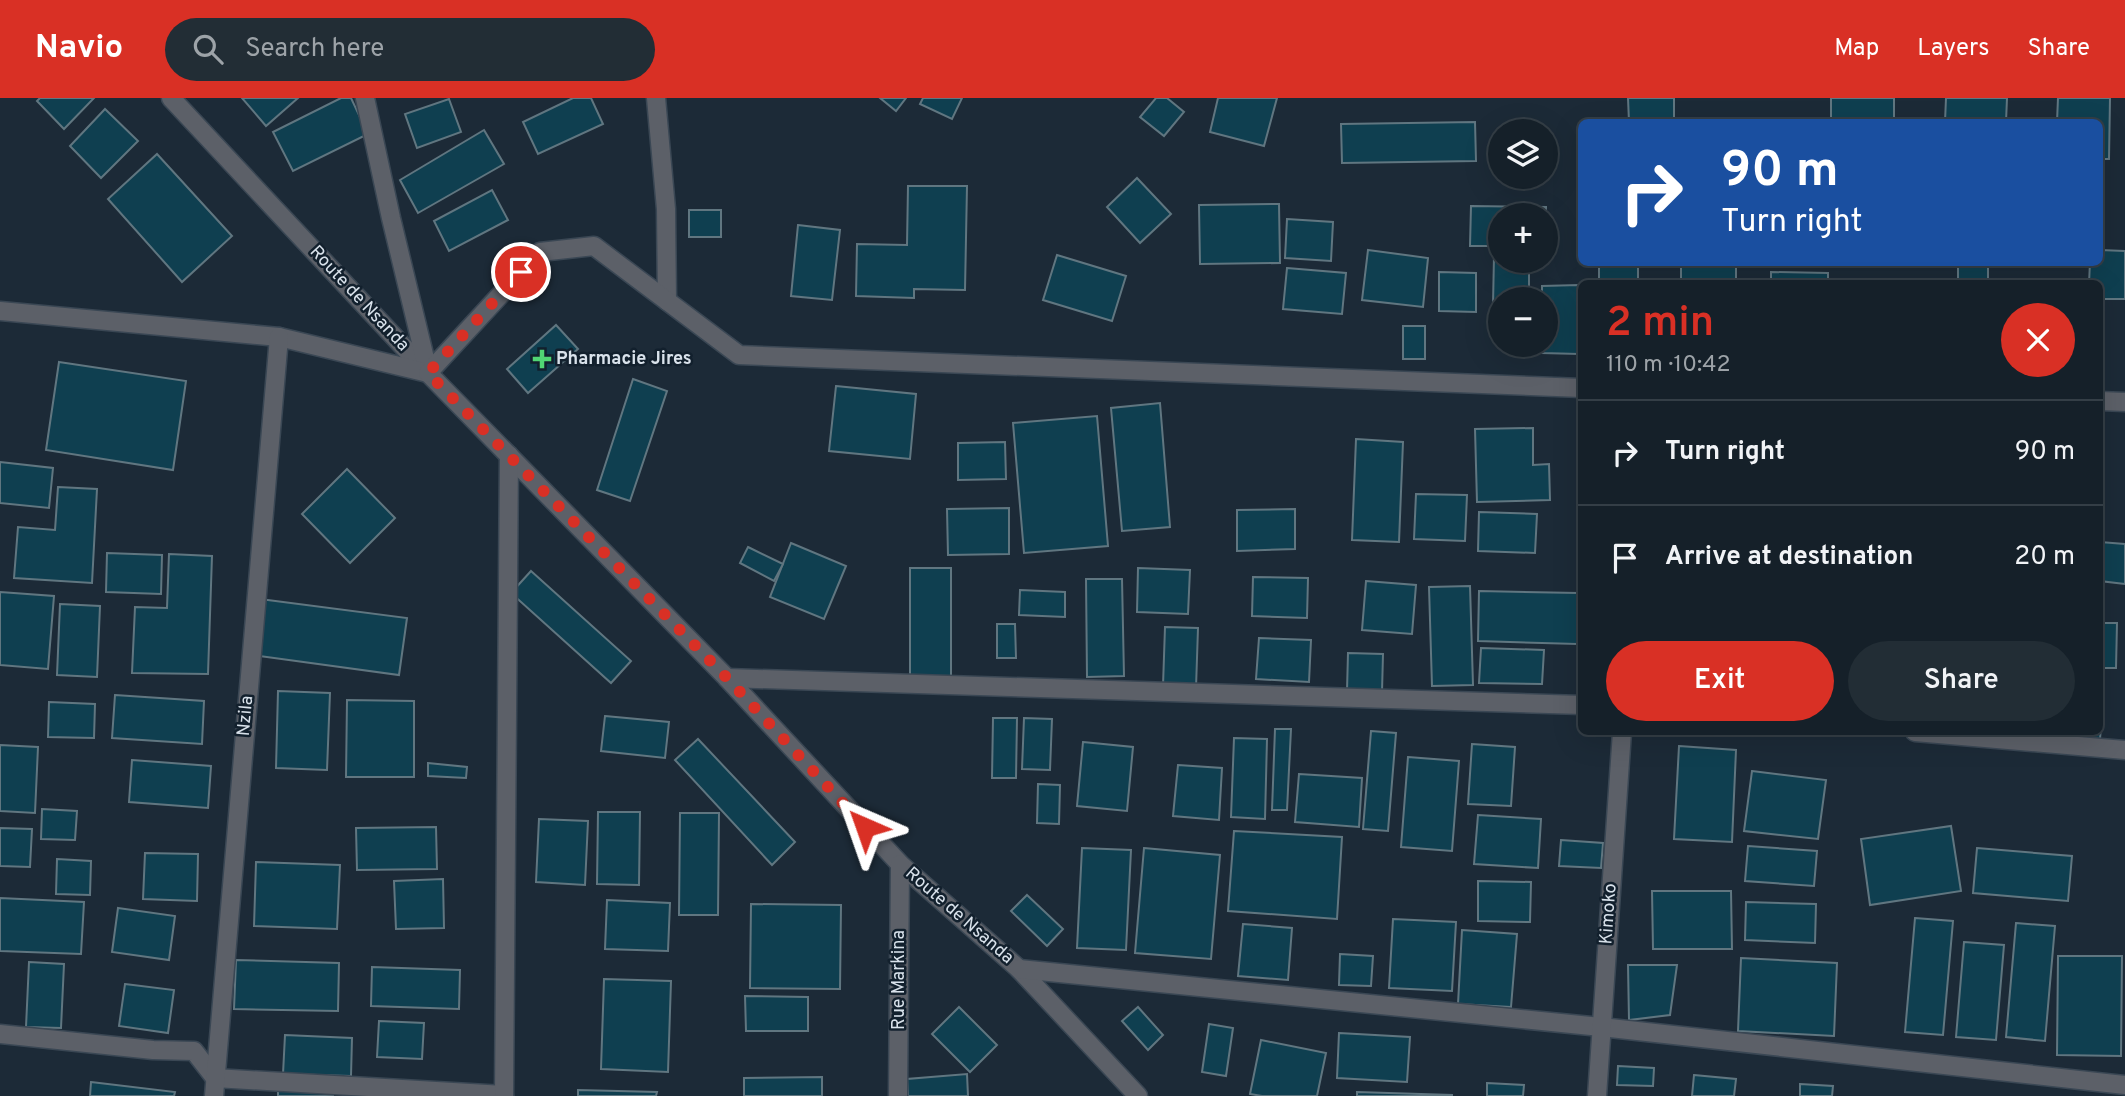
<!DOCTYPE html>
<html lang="en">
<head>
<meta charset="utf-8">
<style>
	:root { --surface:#152029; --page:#222d35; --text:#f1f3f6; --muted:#9da3a8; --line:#343e46; --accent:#d93025 }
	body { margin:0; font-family:Overpass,sans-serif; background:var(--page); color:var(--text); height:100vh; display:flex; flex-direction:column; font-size:26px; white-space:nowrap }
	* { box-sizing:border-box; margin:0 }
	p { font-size:23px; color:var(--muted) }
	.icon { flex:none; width:38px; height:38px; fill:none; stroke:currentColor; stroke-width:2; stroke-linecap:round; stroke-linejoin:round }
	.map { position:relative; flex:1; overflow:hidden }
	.sheet { position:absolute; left:1578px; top:182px; width:525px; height:455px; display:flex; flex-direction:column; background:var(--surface); border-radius:10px; box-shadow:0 7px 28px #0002,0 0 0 2px var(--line) }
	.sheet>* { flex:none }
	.top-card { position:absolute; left:1578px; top:21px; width:525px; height:147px; border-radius:10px; box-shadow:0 7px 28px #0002,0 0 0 2px var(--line); background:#1a4fa0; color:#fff; overflow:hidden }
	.buttons { position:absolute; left:1488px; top:21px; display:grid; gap:14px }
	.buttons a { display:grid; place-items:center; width:70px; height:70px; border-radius:50%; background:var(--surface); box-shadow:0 7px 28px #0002,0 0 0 2px var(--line); font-size:35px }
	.pin { position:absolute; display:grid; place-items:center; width:60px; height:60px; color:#fff; margin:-30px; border:4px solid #fff; border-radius:50%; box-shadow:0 2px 7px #0007 }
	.me { position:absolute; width:77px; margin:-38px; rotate:317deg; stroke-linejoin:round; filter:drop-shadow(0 0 5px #0008) }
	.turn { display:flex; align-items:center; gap:24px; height:147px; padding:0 28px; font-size:32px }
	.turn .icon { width:91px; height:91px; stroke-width:2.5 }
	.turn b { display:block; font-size:49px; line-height:60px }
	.round { display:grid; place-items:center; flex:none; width:74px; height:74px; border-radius:37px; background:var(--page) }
	.overview { display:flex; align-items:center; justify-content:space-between; height:119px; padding:0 28px }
	h1 { font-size:42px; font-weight:600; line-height:52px; color:var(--accent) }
	.button { display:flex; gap:14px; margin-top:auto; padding:14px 28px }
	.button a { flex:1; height:80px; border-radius:42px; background:var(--accent); color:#fff; font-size:28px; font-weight:600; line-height:80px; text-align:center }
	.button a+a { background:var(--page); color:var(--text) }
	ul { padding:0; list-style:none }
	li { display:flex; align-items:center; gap:21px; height:105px; padding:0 28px; border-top:2px solid var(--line) }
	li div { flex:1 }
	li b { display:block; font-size:26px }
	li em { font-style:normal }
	header { display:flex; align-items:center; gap:42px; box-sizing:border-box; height:98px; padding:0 35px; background:var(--accent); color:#fff }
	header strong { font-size:33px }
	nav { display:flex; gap:38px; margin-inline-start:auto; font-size:24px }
	.search { width:490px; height:63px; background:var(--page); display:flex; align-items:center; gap:18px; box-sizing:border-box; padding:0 24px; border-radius:38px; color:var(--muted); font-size:26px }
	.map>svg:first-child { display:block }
	.building { fill:#0f3f50; stroke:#607680; stroke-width:2 }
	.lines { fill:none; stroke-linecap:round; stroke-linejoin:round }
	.minor-casing { stroke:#3a4754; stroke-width:21 }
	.minor { stroke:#5c6068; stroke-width:18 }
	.route { stroke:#d93025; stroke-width:12; stroke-dasharray:0 21.6 }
	.poi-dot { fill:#50d674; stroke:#12202d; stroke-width:2.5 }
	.labels { text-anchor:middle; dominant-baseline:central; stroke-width:5; stroke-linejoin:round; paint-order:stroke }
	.street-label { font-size:18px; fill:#d9e2eb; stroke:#12202d }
	.poi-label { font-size:18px; font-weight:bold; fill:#d9e2eb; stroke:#12202d; text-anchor:start }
</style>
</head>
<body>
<header>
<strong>Navio</strong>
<div class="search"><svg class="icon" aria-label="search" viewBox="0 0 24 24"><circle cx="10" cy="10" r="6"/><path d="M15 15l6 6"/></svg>Search here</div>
<nav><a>Map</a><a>Layers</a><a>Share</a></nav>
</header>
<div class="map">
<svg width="2125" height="998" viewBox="0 0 2125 998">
	<rect width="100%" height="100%" fill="#1c2a37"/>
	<!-- building -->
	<g class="building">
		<polygon points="40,0 94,0 64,31 37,3"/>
		<polygon points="242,0 298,0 266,28"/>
		<polygon points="341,0 351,0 368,36 293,73 273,34"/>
		<polygon points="573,0 591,0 603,26 538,56 523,24"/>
		<polygon points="880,0 906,0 896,13"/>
		<polygon points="923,0 962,0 952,21 920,6"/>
		<polygon points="1156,0 1167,0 1184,14 1164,38 1140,19"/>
		<polygon points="1218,0 1277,0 1264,48 1210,34"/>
		<polygon points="1628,0 1674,0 1674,24 1629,24"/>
		<rect x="1831" y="0" width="63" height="24"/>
		<polygon points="1946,0 2007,0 2006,24 1945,24"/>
		<polygon points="2058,0 2110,0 2109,61 2100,61 2100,24 2057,24"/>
		<polygon points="449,1 461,34 417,50 405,16"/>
		<polygon points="105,11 138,43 101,80 70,48"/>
		<polygon points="1745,20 1788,22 1788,24 1745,24"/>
		<polygon points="1475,24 1476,63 1342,65 1341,26"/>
		<polygon points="484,32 504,66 418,115 400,82"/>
		<rect x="1578" y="34" width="4" height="45"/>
		<polygon points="157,56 232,138 182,184 108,101"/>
		<polygon points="1137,80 1171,116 1140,145 1107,109"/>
		<polygon points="908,88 967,88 965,192 914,191 914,200 856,198 857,146 907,147"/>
		<polygon points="492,92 508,122 449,153 434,123"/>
		<polygon points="1279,106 1280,165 1200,166 1199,107"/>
		<polygon points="1471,108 1546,109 1545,149 1545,117 1500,117 1500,148 1470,148"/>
		<rect x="689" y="112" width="32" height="27"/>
		<polygon points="1287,121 1333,124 1331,163 1285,160"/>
		<polygon points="798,127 840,132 832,202 791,198"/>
		<polygon points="1368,152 1428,160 1423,209 1362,202"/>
		<polygon points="2100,152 2125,153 2125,201 2100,201 2100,186 2089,186 2090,164 2100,164"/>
		<polygon points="1057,157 1126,178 1112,223 1043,202"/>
		<polygon points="1494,158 1500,158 1500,163 1529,163 1529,201 1500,201 1500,207 1493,207"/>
		<rect x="1599" y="164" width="39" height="22"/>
		<rect x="1681" y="164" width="55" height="22"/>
		<rect x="1958" y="164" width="30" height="22"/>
		<polygon points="1287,170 1346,175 1342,216 1283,211"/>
		<polygon points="1439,174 1476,175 1476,214 1439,213"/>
		<polygon points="1771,174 1828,175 1828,186 1771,186"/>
		<polygon points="1579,187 1579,256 1542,255 1542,247 1545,247 1545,201 1542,201 1542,188"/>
		<polygon points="556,227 578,251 528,295 507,271"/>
		<rect x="1403" y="228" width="22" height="33"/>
		<polygon points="59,264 186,283 173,372 46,352"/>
		<polygon points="633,281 667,293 630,403 597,392"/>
		<polygon points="836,288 916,296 910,361 829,353"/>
		<polygon points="1160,305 1170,429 1122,433 1111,310"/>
		<polygon points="1097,318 1108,448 1024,455 1013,325"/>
		<polygon points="1533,330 1533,367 1549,366 1550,402 1477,404 1475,331"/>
		<polygon points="1356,341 1403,344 1399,444 1352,442"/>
		<polygon points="1005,344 1006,381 958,382 958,345"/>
		<polygon points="0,364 53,370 49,410 0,405"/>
		<polygon points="347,371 395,420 350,465 302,416"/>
		<polygon points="58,389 97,391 92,485 14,480 18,429 55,432"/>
		<polygon points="1416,396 1467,397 1465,443 1414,441"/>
		<polygon points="1009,410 1009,456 948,457 947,411"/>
		<polygon points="1295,411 1295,451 1237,453 1237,412"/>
		<polygon points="1479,414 1537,416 1535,455 1478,453"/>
		<polygon points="2100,444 2125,446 2125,486 2100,483"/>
		<polygon points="791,445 846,468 824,521 770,499"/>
		<polygon points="748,449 783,466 774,483 740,465"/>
		<polygon points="107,455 162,457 161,496 106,494"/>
		<polygon points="169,456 212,458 208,576 132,575 135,509 167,510"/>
		<rect x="910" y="470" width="41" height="115"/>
		<polygon points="1138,470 1190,472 1188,516 1137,514"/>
		<polygon points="531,473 631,563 611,585 511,495"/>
		<polygon points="1253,479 1308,480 1307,520 1252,518"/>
		<polygon points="1086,481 1122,481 1124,578 1087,579"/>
		<polygon points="1366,483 1416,487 1412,536 1362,532"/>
		<polygon points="1470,488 1473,587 1432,588 1429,489"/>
		<polygon points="1020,492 1065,494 1065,519 1019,517"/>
		<polygon points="1479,493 1578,495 1577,546 1478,543"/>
		<polygon points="0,494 54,498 48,571 0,567"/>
		<polygon points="260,501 407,520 399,577 253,557"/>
		<polygon points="60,506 100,508 97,579 57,577"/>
		<polygon points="2100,525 2117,525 2116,570 2100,570"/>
		<polygon points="997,526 1015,526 1016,560 997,560"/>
		<polygon points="1165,529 1198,530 1196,590 1163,588"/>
		<polygon points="1259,540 1311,542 1309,584 1256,581"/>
		<polygon points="1481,550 1544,552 1542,586 1479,585"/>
		<polygon points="1348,555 1383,556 1382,594 1347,593"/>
		<polygon points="278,593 330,595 327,672 276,670"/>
		<polygon points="115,597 204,603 202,646 112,640"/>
		<polygon points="347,602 414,603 414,679 346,679"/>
		<polygon points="49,604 95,606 94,640 48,639"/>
		<polygon points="2100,616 2102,616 2100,641 2075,639 2075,634 2100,634"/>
		<polygon points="605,618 669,624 665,660 601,653"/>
		<polygon points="993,620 1017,620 1016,680 992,680"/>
		<polygon points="1024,620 1052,621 1050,672 1022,671"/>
		<polygon points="1275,631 1291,631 1287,712 1272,712"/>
		<polygon points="1371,633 1396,635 1388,733 1363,731"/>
		<polygon points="1234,640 1267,641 1265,721 1231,719"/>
		<polygon points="698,641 795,744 772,767 675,662"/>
		<polygon points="1083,644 1133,649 1127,713 1077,708"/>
		<polygon points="1472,646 1515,649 1511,708 1468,706"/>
		<polygon points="0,647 38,649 35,715 0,713"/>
		<polygon points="1679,648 1736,652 1732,744 1674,741"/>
		<polygon points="1408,659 1459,663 1452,753 1401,749"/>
		<polygon points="132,662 211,668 208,710 129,704"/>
		<polygon points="428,665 467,669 466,680 428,678"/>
		<polygon points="1178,667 1222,670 1219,722 1173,718"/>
		<polygon points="1752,673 1826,682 1818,741 1744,733"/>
		<polygon points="1299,676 1362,680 1359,729 1295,724"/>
		<polygon points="1038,686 1060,687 1059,726 1037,725"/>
		<polygon points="42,711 77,713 75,742 41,741"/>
		<polygon points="598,714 640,714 639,787 597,786"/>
		<polygon points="680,715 719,715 718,817 679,817"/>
		<polygon points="1478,717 1541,721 1538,770 1474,766"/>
		<polygon points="539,721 588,723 585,787 536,784"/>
		<polygon points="1951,728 1961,793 1870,807 1861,741"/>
		<polygon points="436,729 437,771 357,772 356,730"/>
		<polygon points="0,730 32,731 30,769 0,768"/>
		<polygon points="1234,733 1342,739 1337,821 1228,813"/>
		<polygon points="1561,742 1603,745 1601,770 1559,768"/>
		<polygon points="1748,748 1817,753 1814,788 1745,783"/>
		<polygon points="1082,750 1131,752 1126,852 1077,850"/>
		<polygon points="1144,750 1220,757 1211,861 1135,855"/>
		<polygon points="1977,750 2072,758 2068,803 1973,795"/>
		<polygon points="145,755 198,756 197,803 143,801"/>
		<polygon points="57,761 91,763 90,797 56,796"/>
		<polygon points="256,764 340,767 337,831 254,828"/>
		<polygon points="443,781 444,830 396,831 394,783"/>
		<polygon points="1478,783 1531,784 1530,824 1478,823"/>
		<polygon points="1652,793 1731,793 1732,851 1653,851"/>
		<polygon points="1027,797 1063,831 1047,848 1011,813"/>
		<polygon points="0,800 84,804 81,856 0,853"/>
		<polygon points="607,802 670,805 668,853 605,851"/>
		<polygon points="1746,804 1816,806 1815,845 1745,842"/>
		<polygon points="751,806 841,807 840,891 750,890"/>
		<polygon points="118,810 175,818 169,862 112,854"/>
		<polygon points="1915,820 1953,823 1943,937 1905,934"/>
		<polygon points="1393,821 1456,824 1452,893 1389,890"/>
		<polygon points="2016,825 2055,828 2045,943 2006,939"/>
		<polygon points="1243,826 1292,830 1288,882 1238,878"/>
		<polygon points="1462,832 1517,836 1511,909 1458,906"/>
		<polygon points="1964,844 2004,847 1996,942 1956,939"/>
		<polygon points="1340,856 1373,858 1371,888 1339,887"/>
		<polygon points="2058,858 2122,858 2121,958 2057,957"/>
		<polygon points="1741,860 1837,865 1834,938 1738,933"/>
		<polygon points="236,862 339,865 338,913 234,911"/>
		<polygon points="29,864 64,866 61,930 26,929"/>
		<polygon points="1628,867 1677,867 1670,917 1629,922"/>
		<polygon points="372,869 460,872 459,911 371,908"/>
		<polygon points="604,881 671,883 668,974 601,971"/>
		<polygon points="125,886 174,892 168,935 119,928"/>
		<polygon points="745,898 808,899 808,933 746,933"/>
		<polygon points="959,909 997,947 970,974 932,936"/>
		<polygon points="1138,909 1163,937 1148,952 1122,923"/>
		<polygon points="379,923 424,925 422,961 377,959"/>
		<polygon points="1209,926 1233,930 1226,978 1202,974"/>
		<polygon points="1339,935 1410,939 1407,984 1337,980"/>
		<polygon points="285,937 352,940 351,978 283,976"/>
		<polygon points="1261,942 1326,955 1317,998 1262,998 1250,996"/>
		<polygon points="1618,968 1654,970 1653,988 1617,987"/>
		<polygon points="967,976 968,998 908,998 907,981"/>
		<polygon points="1694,977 1736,981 1734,998 1692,998"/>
		<polygon points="822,979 822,998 744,998 744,980"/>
		<polygon points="91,984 175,994 174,998 90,998"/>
		<polygon points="1487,985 1524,987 1523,998 1487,998"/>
		<polygon points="1800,986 1833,988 1832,998 1800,998"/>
		<polygon points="578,992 657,994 656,998 578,998"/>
		<rect x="278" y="993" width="55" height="5"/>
		<polygon points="1357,994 1452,997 1452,998 1357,998"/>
	</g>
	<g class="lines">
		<!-- minor casing -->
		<g class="minor-casing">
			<g id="minor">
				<polyline points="171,0 428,275 727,580 900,766 1019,871 1138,998"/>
				<polyline points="365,0 391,120 428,273"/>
				<polyline points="656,0 666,111 667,203"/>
				<polyline points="0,213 279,239 428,275"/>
				<polyline points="428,275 540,154 594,148 739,257 1582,290"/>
				<polyline points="2100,303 2125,304"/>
				<polyline points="727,580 1582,607"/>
				<polyline points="1915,634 2125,652"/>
				<polyline points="1019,871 1601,929 2125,987"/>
				<polyline points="0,936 153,952 194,953 215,980 504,997"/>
				<polyline points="214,998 279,239"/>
				<polyline points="504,998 509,357"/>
				<polyline points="898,998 900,766"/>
				<polyline points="1597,998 1622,634"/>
			</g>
		</g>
		<!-- minor -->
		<use href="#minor" class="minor"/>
	</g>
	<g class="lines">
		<!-- route -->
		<polyline class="route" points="521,174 428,275 727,580 865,729"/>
	</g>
	<!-- markers -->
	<path class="poi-dot" d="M538.5 250.5h7v7h7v7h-7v7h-7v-7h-7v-7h7z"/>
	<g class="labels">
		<!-- street labels -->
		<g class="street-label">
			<text transform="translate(359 201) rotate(47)">Route de Nsanda</text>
			<text transform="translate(246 618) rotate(-85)">Nzila</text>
			<text transform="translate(1609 816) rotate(-86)">Kimoko</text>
			<text transform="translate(959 818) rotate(41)">Route de Nsanda</text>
			<text transform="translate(899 882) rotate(-90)">Rue Markina</text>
		</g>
		<!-- poi labels -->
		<g class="poi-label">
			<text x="556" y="261">Pharmacie Jires</text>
		</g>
	</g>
</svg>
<div class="buttons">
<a><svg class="icon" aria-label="layers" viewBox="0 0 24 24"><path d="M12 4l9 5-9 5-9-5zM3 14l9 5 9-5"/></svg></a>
<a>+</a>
<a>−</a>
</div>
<div class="pin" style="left:521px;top:174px;background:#d93025"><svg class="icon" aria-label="arrive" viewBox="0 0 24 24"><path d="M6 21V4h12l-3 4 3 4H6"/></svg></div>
<svg class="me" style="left:865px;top:729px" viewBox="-20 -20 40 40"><path d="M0-17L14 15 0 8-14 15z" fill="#d93025" stroke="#fff" stroke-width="4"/></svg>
<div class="top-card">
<div class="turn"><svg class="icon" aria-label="right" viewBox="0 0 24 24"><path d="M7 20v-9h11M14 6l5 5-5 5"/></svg><div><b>90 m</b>Turn right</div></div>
</div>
<section class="sheet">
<div class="overview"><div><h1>2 min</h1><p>110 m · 10:42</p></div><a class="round" style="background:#d93025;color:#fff"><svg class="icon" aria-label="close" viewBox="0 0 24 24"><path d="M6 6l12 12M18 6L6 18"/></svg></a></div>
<ul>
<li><svg class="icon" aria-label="right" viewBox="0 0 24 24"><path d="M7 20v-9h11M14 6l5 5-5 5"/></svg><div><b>Turn right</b></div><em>90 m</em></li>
<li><svg class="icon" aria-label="arrive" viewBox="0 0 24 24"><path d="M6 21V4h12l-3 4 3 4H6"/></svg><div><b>Arrive at destination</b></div><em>20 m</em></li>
</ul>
<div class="button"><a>Exit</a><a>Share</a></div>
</section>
</div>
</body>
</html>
